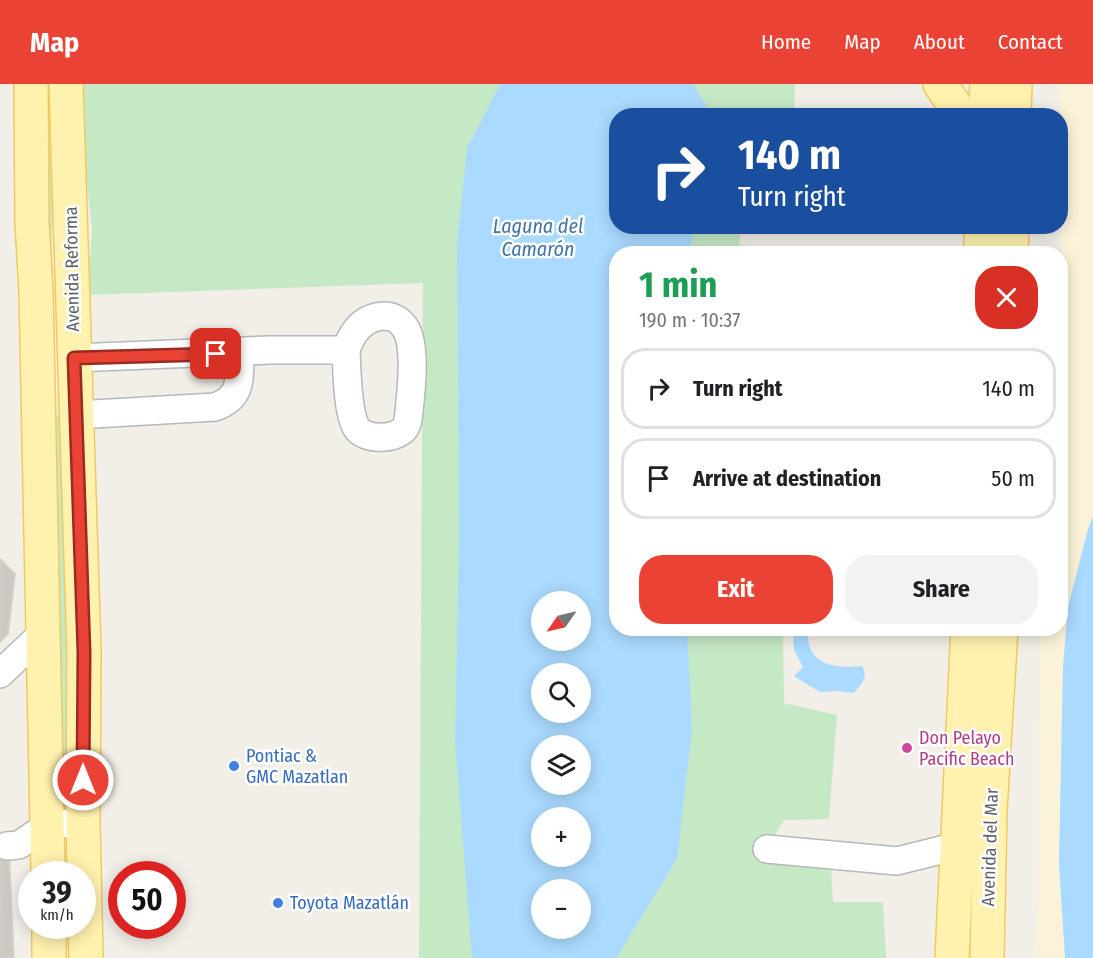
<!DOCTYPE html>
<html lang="en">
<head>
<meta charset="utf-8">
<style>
	:root { --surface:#fff; --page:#f2f2f2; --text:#202124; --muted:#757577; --line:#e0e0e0; --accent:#ea4335 }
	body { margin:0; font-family:"Fira Sans Condensed",sans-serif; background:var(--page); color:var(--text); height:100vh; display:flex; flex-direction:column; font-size:22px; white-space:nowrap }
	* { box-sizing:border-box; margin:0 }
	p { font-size:20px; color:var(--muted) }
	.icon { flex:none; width:33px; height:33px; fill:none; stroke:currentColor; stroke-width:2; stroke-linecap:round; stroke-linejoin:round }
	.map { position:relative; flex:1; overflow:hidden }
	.sheet { position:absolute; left:609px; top:162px; width:459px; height:390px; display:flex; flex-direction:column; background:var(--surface); border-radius:24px; box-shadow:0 3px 15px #0003 }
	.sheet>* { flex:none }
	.guide { position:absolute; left:609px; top:24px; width:459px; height:126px; border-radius:24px; box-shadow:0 3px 15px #0003; background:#1a4fa0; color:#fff; overflow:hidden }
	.needle { width:39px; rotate:236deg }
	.controls { position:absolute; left:531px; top:507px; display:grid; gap:12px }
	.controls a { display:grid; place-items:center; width:60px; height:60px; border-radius:50%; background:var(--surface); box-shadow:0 3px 15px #0003; font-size:30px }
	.speed { position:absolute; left:18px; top:777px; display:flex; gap:12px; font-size:30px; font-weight:700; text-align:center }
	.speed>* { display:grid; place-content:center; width:78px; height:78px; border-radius:50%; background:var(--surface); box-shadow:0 3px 15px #0003; line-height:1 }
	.speed small { font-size:15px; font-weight:400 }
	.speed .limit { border:9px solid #d22; background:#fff; color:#111 }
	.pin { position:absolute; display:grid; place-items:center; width:51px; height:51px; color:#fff; margin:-26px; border-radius:12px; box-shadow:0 3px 9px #0006 }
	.me { position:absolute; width:66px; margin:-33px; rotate:0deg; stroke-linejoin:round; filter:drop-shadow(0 0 4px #0008) }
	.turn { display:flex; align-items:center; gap:21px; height:126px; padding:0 30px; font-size:27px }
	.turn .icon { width:78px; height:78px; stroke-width:2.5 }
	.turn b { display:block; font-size:42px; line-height:51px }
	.round { display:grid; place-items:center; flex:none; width:63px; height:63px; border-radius:24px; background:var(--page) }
	.overview { display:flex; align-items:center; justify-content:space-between; height:102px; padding:0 30px }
	h1 { font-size:36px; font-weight:700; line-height:45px; color:#1e9e55 }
	.action { display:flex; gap:12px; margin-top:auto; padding:12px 30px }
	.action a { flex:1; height:69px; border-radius:24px; background:var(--accent); color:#fff; font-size:24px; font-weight:700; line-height:69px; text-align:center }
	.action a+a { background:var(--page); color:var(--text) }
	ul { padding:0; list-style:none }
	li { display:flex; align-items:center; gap:18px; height:81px; margin:0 12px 9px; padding:0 18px; border:3px solid var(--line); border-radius:24px }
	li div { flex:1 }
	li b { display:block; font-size:22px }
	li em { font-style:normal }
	header { display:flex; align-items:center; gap:36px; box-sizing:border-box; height:84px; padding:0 30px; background:var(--accent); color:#fff }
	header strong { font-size:28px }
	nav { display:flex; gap:33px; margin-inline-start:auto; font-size:21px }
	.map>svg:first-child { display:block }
	.green { fill:#c5e8c5; fill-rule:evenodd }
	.sand { fill:#fbf3d9 }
	.water { fill:#aadaff; fill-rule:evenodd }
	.building { fill:#cccac5; stroke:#d6d1c6; stroke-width:1.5 }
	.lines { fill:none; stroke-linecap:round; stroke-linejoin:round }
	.minor-casing { stroke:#b5b8bc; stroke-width:30 }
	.major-casing { stroke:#f2c960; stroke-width:36 }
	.minor { stroke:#fff; stroke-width:27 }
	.major { stroke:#fff2af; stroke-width:33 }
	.route-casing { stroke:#982c22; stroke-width:15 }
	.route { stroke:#ea4335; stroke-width:10 }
	.hotel-dot { fill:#d1479c; stroke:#fff; stroke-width:2 }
	.shop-dot { fill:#3f7fe0; stroke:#fff; stroke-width:2 }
	.labels { text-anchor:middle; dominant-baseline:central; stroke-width:5; stroke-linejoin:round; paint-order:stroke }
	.street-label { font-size:18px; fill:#5f6368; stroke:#fff }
	.hotel-label { font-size:18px; fill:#b23c85; stroke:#fff; text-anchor:start }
	.shop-label { font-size:18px; fill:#366cbe; stroke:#fff; text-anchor:start }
	.water-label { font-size:20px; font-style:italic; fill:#4174aa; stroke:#fff }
</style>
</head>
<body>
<header>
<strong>Map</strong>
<nav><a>Home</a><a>Map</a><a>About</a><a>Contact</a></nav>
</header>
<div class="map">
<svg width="1093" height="874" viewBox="0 0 1093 874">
	<rect width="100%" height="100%" fill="#f1efe8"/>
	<!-- green -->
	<g class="green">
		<path d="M76,0h719l-1,31 -178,1v110l124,1 -1,26 -123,1v374l167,1 1,74 53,12 -8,104 -45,1 -17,28 64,19 2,35h50l3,56h-467l4,-675 -335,12 4,-67zM542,518h38v38h-38zM542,590h38v38h-38zM542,662h38v38h-38zM542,734h38v38h-38zM542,806h38v38h-38z"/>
		<polygon points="45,19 49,20 52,24 53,106 51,174 43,177"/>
		<polygon points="50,234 55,327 63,342 75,727 63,728"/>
	</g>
	<!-- sand -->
	<polygon class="sand" points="1059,0 1093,0 1093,432 1088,445 1068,523 1063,582 1059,779 1065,874 1034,874 1038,816 1040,545 1060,544 1062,90"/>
	<!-- water -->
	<g class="water">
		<path d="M500,0h193l16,26v5l-93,1v110l78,1 -4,26 -74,1v374l71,1 5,100 -15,130 -61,99h-144l-17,-218 4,-206 -2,-290 10,-96zM542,518h38v38h-38zM542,590h38v38h-38zM542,662h38v38h-38zM542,734h38v38h-38zM542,806h38v38h-38z"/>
		<polygon points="1093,432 1093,874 1065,874 1059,779 1063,582 1068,523 1088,445"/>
		<path d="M793,545h15c-3,35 25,40 54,37 7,12 -1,18 -8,27l-16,-2 -18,1 -26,-16 9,-9 -9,-17z"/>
	</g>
	<!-- building -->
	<g class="building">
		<polygon points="0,475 15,490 8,550 0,558"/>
		<polygon points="0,475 15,490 8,550 0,558"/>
		<polygon points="9,766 14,874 0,874 0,767"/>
	</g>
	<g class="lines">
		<!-- minor casing -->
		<g class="minor-casing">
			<g id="minor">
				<path d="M74,274l195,-8h77c1,20 1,60 10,77 8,14 40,13 49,1 4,-6 4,-19 5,-27 2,-18 5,-56 -4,-72 -6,-9 -12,-13 -22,-13 -21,1 -32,16 -38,34"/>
				<path d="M76,331l139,-8c28,-10 24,-28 25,-54"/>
				<polyline points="0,590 43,549"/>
				<polyline points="7,762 19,761 48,741 83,738"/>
				<polyline points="767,765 897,777 957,762 977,760"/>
			</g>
		</g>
		<!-- major casing -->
		<g class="major-casing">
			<g id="major">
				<polyline points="31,0 32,139 36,207 48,790"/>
				<polyline points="66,0 84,568 83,738 86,874"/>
				<polyline points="940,0 962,32"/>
				<polyline points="985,32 987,0"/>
				<polyline points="1014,32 1015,0"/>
				<polyline points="981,170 981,142"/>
				<polyline points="1011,170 1012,142"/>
				<polyline points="49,842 49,874"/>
				<polyline points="952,874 968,544"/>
				<polyline points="987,874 990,727 1001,544"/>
			</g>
		</g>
		<!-- minor -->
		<use href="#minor" class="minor"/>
		<!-- major -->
		<use href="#major" class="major"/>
	</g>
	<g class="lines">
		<!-- route casing -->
		<g class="route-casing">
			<polyline id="route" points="83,696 84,568 74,274 216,270"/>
		</g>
		<!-- route -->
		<use href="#route" class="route"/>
	</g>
	<!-- markers -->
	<circle class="hotel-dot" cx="907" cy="664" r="6"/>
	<g class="shop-dot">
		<circle cx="234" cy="682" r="6"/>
		<circle cx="278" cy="819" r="6"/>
	</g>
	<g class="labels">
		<!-- street labels -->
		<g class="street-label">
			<text transform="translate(72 185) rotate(-91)">Avenida Reforma</text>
			<text transform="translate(990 763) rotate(-88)">Avenida del Mar</text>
		</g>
		<!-- hotel labels -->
		<g class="hotel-label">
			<text x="919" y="654">Don Pelayo<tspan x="919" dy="21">Pacific Beach</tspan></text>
		</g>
		<!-- shop labels -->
		<g class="shop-label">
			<text x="246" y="672">Pontiac &amp;<tspan x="246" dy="21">GMC Mazatlan</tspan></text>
			<text x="290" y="819">Toyota Mazatlán</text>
		</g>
		<!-- water labels -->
		<g class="water-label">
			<text x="538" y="142">Laguna del<tspan x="538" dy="23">Camarón</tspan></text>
		</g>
	</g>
</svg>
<div class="controls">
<a><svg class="needle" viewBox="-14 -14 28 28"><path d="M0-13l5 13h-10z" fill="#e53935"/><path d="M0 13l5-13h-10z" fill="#757577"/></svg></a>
<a><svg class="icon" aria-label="search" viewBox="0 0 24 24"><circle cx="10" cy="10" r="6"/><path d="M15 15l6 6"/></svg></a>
<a><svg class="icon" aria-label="layers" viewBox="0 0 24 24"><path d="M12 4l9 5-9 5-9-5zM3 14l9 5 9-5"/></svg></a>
<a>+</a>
<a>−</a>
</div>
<div class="speed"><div>39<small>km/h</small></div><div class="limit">50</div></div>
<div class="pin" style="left:216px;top:270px;background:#d93025"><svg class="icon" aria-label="arrive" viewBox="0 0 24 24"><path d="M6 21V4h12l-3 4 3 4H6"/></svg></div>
<svg class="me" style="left:83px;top:696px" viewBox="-20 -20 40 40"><circle r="17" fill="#ea4335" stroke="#fff" stroke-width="3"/><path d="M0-11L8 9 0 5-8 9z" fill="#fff"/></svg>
<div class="guide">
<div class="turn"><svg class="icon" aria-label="right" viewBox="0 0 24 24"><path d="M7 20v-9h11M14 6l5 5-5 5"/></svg><div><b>140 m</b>Turn right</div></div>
</div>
<section class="sheet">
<div class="overview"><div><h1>1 min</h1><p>190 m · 10:37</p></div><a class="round" style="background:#d93025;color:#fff"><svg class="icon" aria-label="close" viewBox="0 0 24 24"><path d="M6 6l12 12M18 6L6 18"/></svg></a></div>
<ul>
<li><svg class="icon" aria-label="right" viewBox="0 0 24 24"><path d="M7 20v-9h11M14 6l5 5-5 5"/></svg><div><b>Turn right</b></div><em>140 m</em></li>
<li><svg class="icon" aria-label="arrive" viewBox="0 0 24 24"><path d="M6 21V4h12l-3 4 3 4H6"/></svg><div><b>Arrive at destination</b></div><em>50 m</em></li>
</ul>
<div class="action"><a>Exit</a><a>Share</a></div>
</section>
</div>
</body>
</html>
